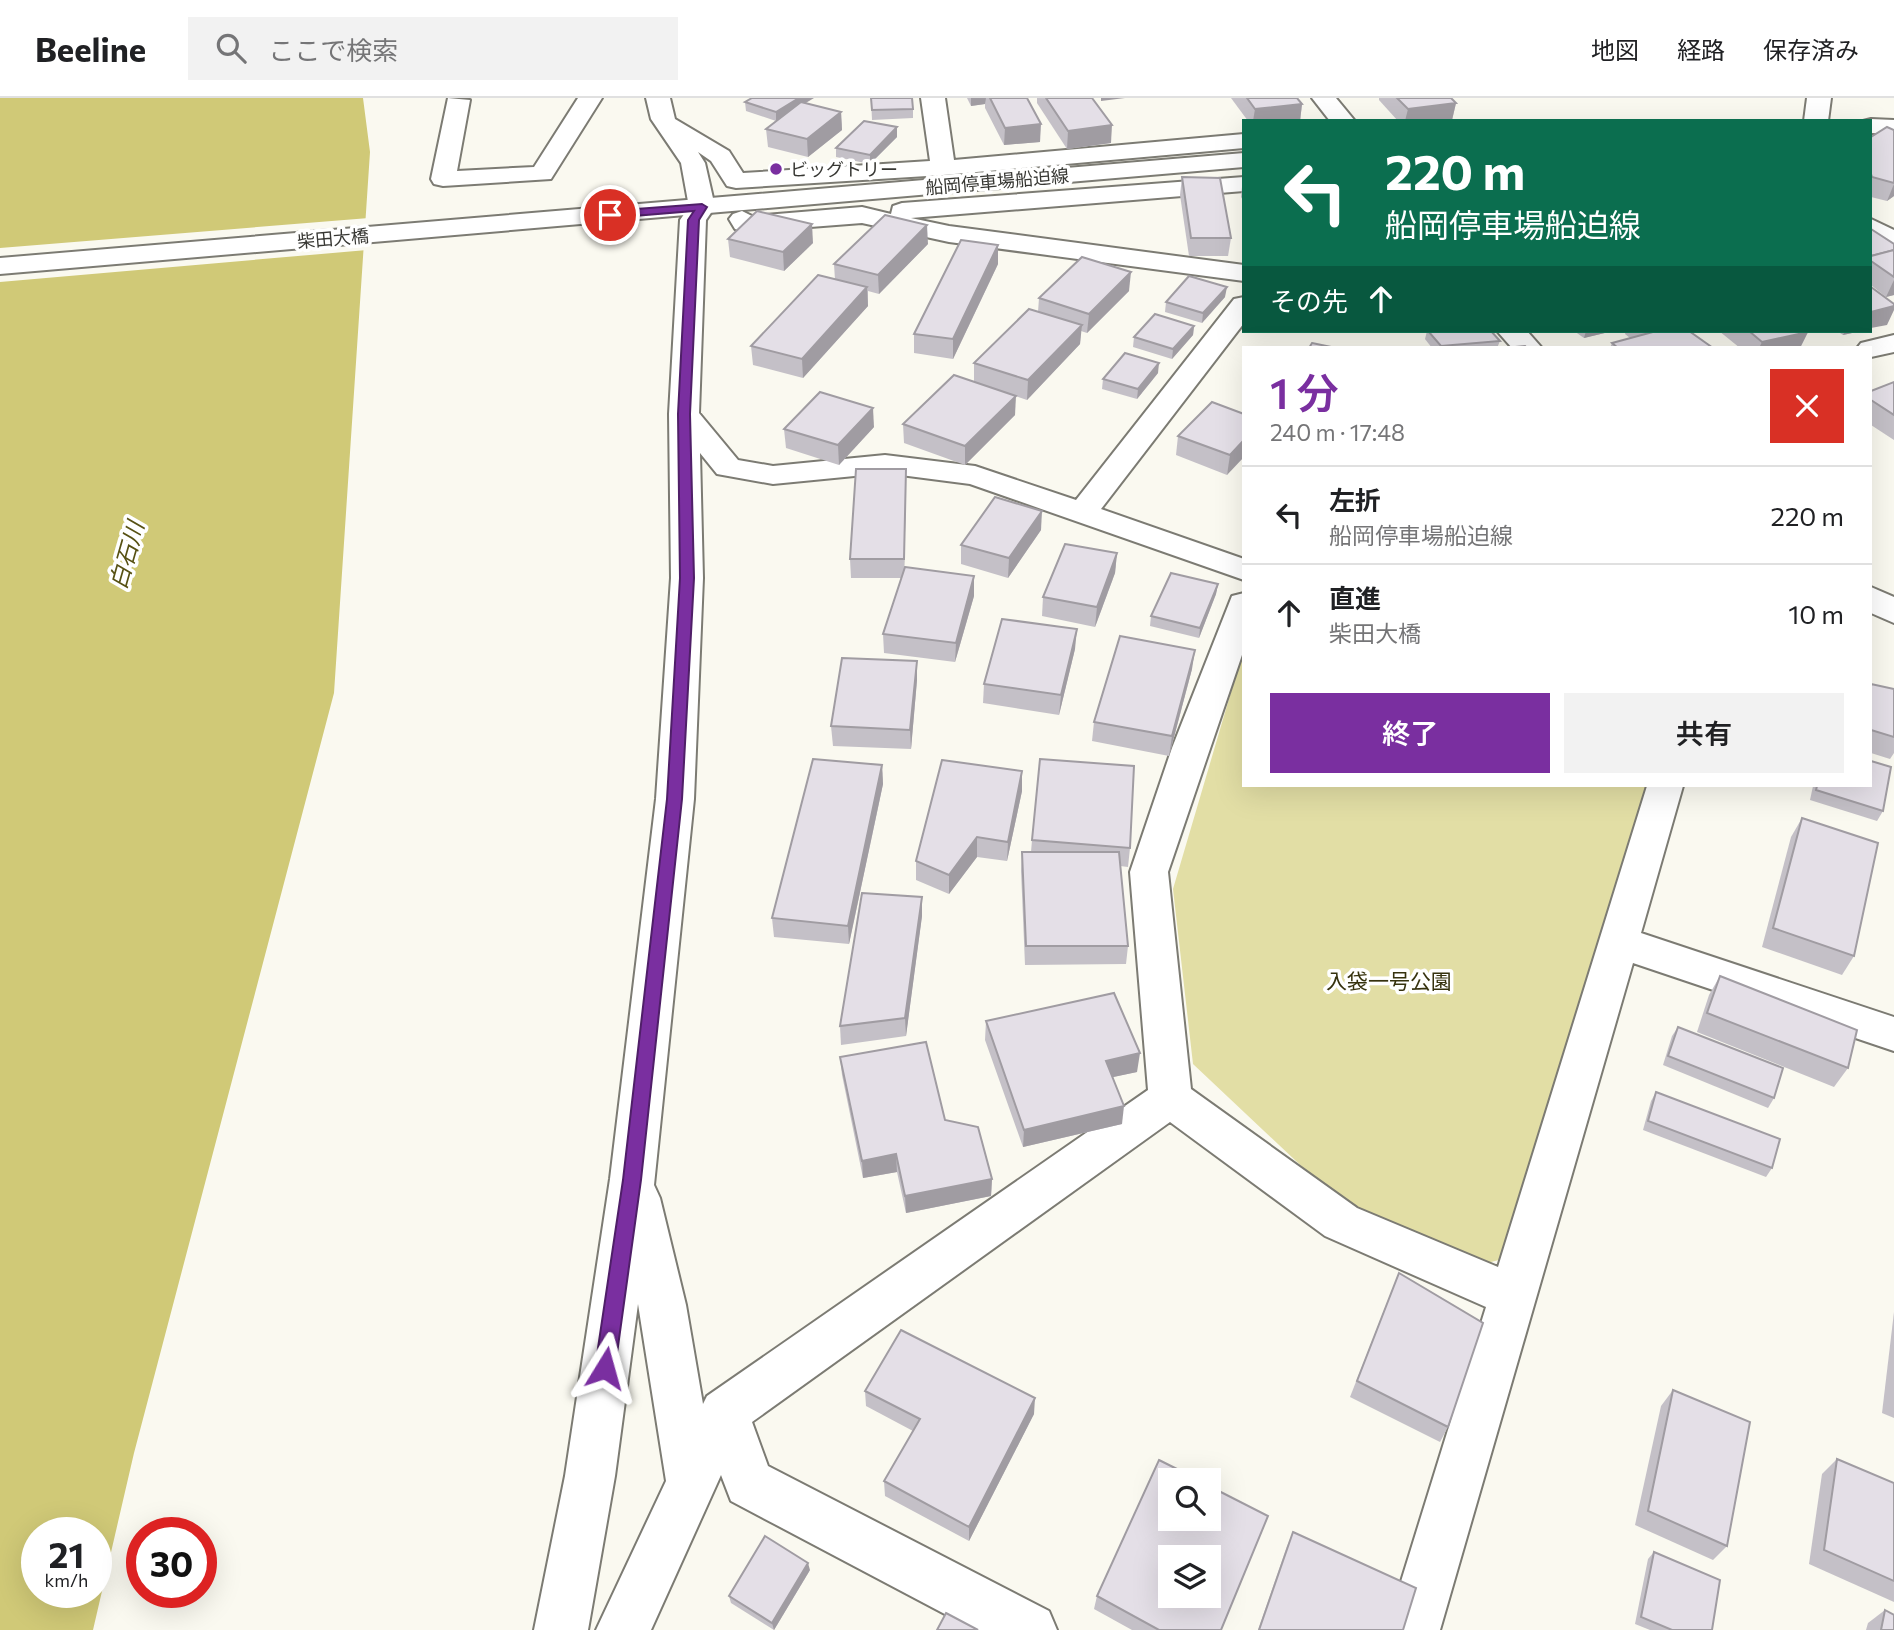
<!DOCTYPE html>
<html lang="ja">
<head>
<meta charset="utf-8">
<style>
	:root { --surface:#fff; --page:#f2f2f2; --text:#202124; --muted:#757577; --line:#e0e0e0; --accent:#7a2fa0 }
	body { margin:0; font-family:Commissioner,"Noto Sans JP",sans-serif; background:var(--page); color:var(--text); height:100vh; display:flex; flex-direction:column; font-size:26px; white-space:nowrap }
	* { box-sizing:border-box; margin:0 }
	p { font-size:23px; color:var(--muted) }
	.icon { flex:none; width:38px; height:38px; fill:none; stroke:currentColor; stroke-width:2; stroke-linecap:round; stroke-linejoin:round }
	.map { position:relative; flex:1; overflow:hidden }
	.drawer { position:absolute; left:1242px; top:248px; width:630px; height:441px; display:flex; flex-direction:column; background:var(--surface); border-radius:0px; box-shadow:0 7px 28px #0002 }
	.drawer>* { flex:none }
	.guide { position:absolute; left:1242px; top:21px; width:630px; height:214px; border-radius:0px; box-shadow:0 7px 28px #0002; background:#0b6e4f; color:#fff; overflow:hidden }
	.fabs { position:absolute; left:1158px; top:1370px; display:grid; gap:14px }
	.fabs a { display:grid; place-items:center; width:63px; height:63px; border-radius:0px; background:var(--surface); box-shadow:0 7px 28px #0002; font-size:35px }
	.speed { position:absolute; left:21px; top:1419px; display:flex; gap:14px; font-size:35px; font-weight:700; text-align:center }
	.speed>* { display:grid; place-content:center; width:91px; height:91px; border-radius:50%; background:var(--surface); box-shadow:0 7px 28px #0002; line-height:1 }
	.speed small { font-size:18px; font-weight:400 }
	.speed .limit { border:10px solid #d22; background:#fff; color:#111 }
	.pin { position:absolute; display:grid; place-items:center; width:60px; height:60px; color:#fff; margin:-30px; border:4px solid #fff; border-radius:50%; box-shadow:0 2px 7px #0007 }
	.me { position:absolute; width:77px; margin:-38px; rotate:8deg; stroke-linejoin:round; filter:drop-shadow(0 0 5px #0008) }
	.turn { display:flex; align-items:center; gap:24px; height:147px; padding:0 28px; font-size:32px }
	.turn .icon { width:91px; height:91px; stroke-width:2.5 }
	.turn b { display:block; font-size:49px; line-height:60px }
	.then { display:flex; align-items:center; height:66px; padding:0 28px; background:#0003; gap:14px; font-size:26px }
	.round { display:grid; place-items:center; flex:none; width:74px; height:74px; border-radius:0px; background:var(--page) }
	.headline { display:flex; align-items:center; justify-content:space-between; height:119px; padding:0 28px }
	h1 { font-size:42px; font-weight:600; line-height:52px; color:var(--accent) }
	.button { display:flex; gap:14px; margin-top:auto; padding:14px 28px }
	.button a { flex:1; height:80px; border-radius:0px; background:var(--accent); color:#fff; font-size:28px; font-weight:600; line-height:80px; text-align:center }
	.button a+a { background:var(--page); color:var(--text) }
	ul { padding:0; list-style:none }
	li { display:flex; align-items:center; gap:21px; height:98px; padding:0 28px; border-top:2px solid var(--line) }
	li div { flex:1 }
	li b { display:block; font-size:26px }
	li em { font-style:normal }
	header { display:flex; align-items:center; gap:42px; box-sizing:border-box; height:98px; padding:0 35px; background:var(--surface); border-bottom:2px solid var(--line) }
	header strong { font-size:33px }
	nav { display:flex; gap:38px; margin-inline-start:auto; font-size:24px }
	.search { width:490px; height:63px; background:var(--page); display:flex; align-items:center; gap:18px; box-sizing:border-box; padding:0 24px; border-radius:0px; color:var(--muted); font-size:26px }
	.map>svg:first-child { display:block }
	.green { fill:#e2dea5 }
	.water { fill:#d0c977; fill-rule:evenodd }
	.pier { fill:#faf9f0 }
	.lines { fill:none; stroke-linecap:round; stroke-linejoin:round }
	.street-casing { stroke:#7c7b73; stroke-width:4 }
	.secondary-casing { stroke:#7c7b73; stroke-width:4 }
	.street { fill:#fff; fill-rule:evenodd }
	.secondary { fill:#fff; fill-rule:evenodd }
	.wall { fill:#c4c0c7 }
	.shaded-wall { fill:#a09ca2 }
	.building { fill:#e4dfe7; stroke:#a09ca2; stroke-width:2; fill-rule:evenodd }
	.route { fill:#7a2fa0; stroke:#4f1f68; stroke-width:2 }
	.poi-dot { fill:#7a2fa0; stroke:#fff; stroke-width:2.5 }
	.labels { text-anchor:middle; dominant-baseline:central; stroke-width:7; stroke-linejoin:round; paint-order:stroke }
	.far-poi-label { font-size:18px; fill:#373733; stroke:#fff; text-anchor:start }
	.far-street-label { font-size:18px; fill:#373733; stroke:#fff }
	.park-label { font-size:21px; fill:#36320e; stroke:#fff }
	.water-label { font-size:23px; font-style:italic; fill:#575113; stroke:#fff }
</style>
</head>
<body>
<header>
<strong>Beeline</strong>
<div class="search"><svg class="icon" aria-label="search" viewBox="0 0 24 24"><circle cx="10" cy="10" r="6"/><path d="M15 15l6 6"/></svg>ここで検索</div>
<nav><a>地図</a><a>経路</a><a>保存済み</a></nav>
</header>
<div class="map">
<svg width="1894" height="1532" viewBox="0 0 1894 1532">
	<rect width="100%" height="100%" fill="#faf9f0"/>
	<!-- green -->
	<polygon class="green" points="1244,550 1244,688 1651,688 1511,1159 1475,1168 1348,1112 1193,966 1173,791"/>
	<!-- water -->
	<path class="water" d="M0,0h363l7,54 -36,541 -200,760 -41,177h-93zM37,1435h59v59h-59z"/>
	<!-- pier -->
	<polygon class="pier" points="369,120 367,152 0,184 0,150"/>
	<g class="lines">
		<!-- street casing -->
		<g class="street-casing">
			<g id="street">
				<polygon points="448,0 470,2 457,73 534,69 578,0 602,0 551,81 443,88 434,86 431,81"/>
				<polygon points="646,0 670,0 675,21 729,53 743,75 930,63 921,0 945,0 954,62 1244,36 1244,50 943,77 736,90 727,88 711,63 698,54 705,65 715,109 706,122 699,315 738,362 773,368 885,357 975,368 1076,402 1234,201 1244,199 1244,225 1101,411 1244,461 1244,482 970,386 885,375 773,386 717,376 700,355 703,480 694,701 654,1087 660,1100 686,1207 703,1306 707,1298 1148,992 1130,774 1172,650 1232,498 1244,495 1244,551 1168,774 1191,991 1357,1110 1498,1169 1647,688 1683,688 1641,835 1894,919 1894,953 1633,865 1440,1532 1386,1532 1486,1209 1325,1138 1170,1024 752,1324 768,1368 1049,1513 1057,1532 975,1532 731,1403 721,1377 651,1532 596,1532 666,1383 638,1206 615,1378 588,1532 534,1532 565,1378 610,1081 656,701 671,480 669,316 680,122 689,109 681,65 651,21"/>
				<polygon points="1312,0 1336,0 1355,23 1330,23"/>
				<polygon points="1807,0 1831,0 1828,23 1804,23"/>
				<polygon points="1244,79 1244,93 911,120 949,128 1244,167 1244,183 949,144 862,125 744,134 735,131 729,121 733,116 742,113 752,118 862,109 891,116 893,108 902,105"/>
				<polygon points="1871,121 1894,132 1894,151 1871,140"/>
				<polygon points="1497,233 1527,233 1542,250 1512,250"/>
				<polygon points="1894,237 1894,254 1871,259 1871,250 1857,250 1861,245"/>
				<polygon points="1871,489 1894,499 1894,525 1871,515"/>
			</g>
		</g>
		<!-- secondary casing -->
		<g class="secondary-casing">
			<g id="secondary">
				<polygon points="1871,21 1894,22 1894,36 1871,35 1871,23 1863,23"/>
				<polygon points="1244,55 1244,69 0,176 0,160"/>
			</g>
		</g>
		<!-- street -->
		<use href="#street" class="street"/>
		<!-- secondary -->
		<use href="#secondary" class="secondary"/>
	</g>
	<!-- wall -->
	<g class="wall">
		<polygon points="871,0 913,11 913,20 872,22"/>
		<polygon points="967,0 1027,0 1040,44 1004,47 985,10 985,6 971,8"/>
		<polygon points="1037,0 1092,0 1111,45 1067,51 1037,5"/>
		<polygon points="1231,0 1297,0 1302,6 1300,23 1248,23"/>
		<polygon points="1379,0 1451,0 1456,5 1452,22 1398,23 1379,2"/>
		<polygon points="745,4 805,5 841,14 842,32 808,59 768,49 766,31 776,23 746,13"/>
		<polygon points="897,29 897,39 870,66 836,59 836,50"/>
		<polygon points="1894,32 1894,98 1887,103 1871,99 1871,39"/>
		<polygon points="1182,79 1231,140 1228,158 1189,158 1180,97"/>
		<polygon points="1242,89 1244,89 1244,104 1241,99"/>
		<polygon points="1871,131 1894,146 1894,197 1886,199 1871,187"/>
		<polygon points="728,141 813,145 784,173 730,159"/>
		<polygon points="928,146 879,196 868,193 868,208 803,280 753,267 751,248 835,182 834,166"/>
		<polygon points="998,147 998,166 953,261 914,255 914,236"/>
		<polygon points="1129,193 1087,235 1081,233 1080,246 1027,302 976,285 1015,317 965,367 904,345 903,326 974,284 974,265 1038,214 1039,200"/>
		<polygon points="1225,199 1202,225 1165,214 1166,204"/>
		<polygon points="1194,228 1193,237 1172,261 1133,249 1134,239"/>
		<polygon points="1427,233 1491,233 1500,243 1497,250 1432,250 1425,241"/>
		<polygon points="1574,233 1613,233 1584,240"/>
		<polygon points="1626,233 1689,233 1713,250 1610,250 1612,245 1630,240 1625,236"/>
		<polygon points="1719,233 1806,233 1808,234 1800,250 1740,250"/>
		<polygon points="1837,233 1861,233 1843,237"/>
		<polygon points="1158,275 1137,301 1102,291 1103,281"/>
		<polygon points="1894,284 1894,342 1871,327 1871,293"/>
		<polygon points="1244,316 1227,377 1176,357 1178,338"/>
		<polygon points="874,329 839,367 786,350 784,331"/>
		<polygon points="906,371 904,471 974,498 955,564 884,555 883,536 901,480 851,480 850,461"/>
		<polygon points="1041,432 1008,480 961,466 961,447"/>
		<polygon points="1117,455 1115,475 1095,529 1042,518 1043,499"/>
		<polygon points="1218,486 1216,496 1199,540 1150,528 1151,518"/>
		<polygon points="1075,551 1059,617 983,605 984,586"/>
		<polygon points="1192,571 1169,658 1092,643 1094,624"/>
		<polygon points="917,582 911,651 833,648 831,628"/>
		<polygon points="1871,586 1894,591 1894,655 1890,661 1871,655"/>
		<polygon points="882,667 883,686 849,846 774,839 772,820"/>
		<polygon points="1022,673 1022,693 1007,763 977,759 949,796 916,782 916,763"/>
		<polygon points="1813,688 1871,688 1883,713 1877,723 1810,702"/>
		<polygon points="1802,720 1854,858 1842,877 1762,849 1791,739"/>
		<polygon points="1032,742 1130,750 1128,769 1120,768 1128,848 1126,866 1025,867 1021,773 1022,754 1031,754"/>
		<polygon points="922,799 922,818 906,938 841,947 840,928"/>
		<polygon points="1720,878 1848,970 1834,989 1697,934 1709,897"/>
		<polygon points="986,923 1137,974 1113,979 1122,1026 1023,1049 985,942"/>
		<polygon points="1678,929 1774,1000 1768,1010 1663,967 1672,938"/>
		<polygon points="840,959 945,1022 992,1081 991,1098 906,1115 897,1074 863,1080 842,977"/>
		<polygon points="1656,994 1772,1070 1766,1079 1643,1032 1651,1003"/>
		<polygon points="1392,1192 1448,1329 1440,1344 1350,1299"/>
		<polygon points="1894,1214 1894,1320 1882,1315"/>
		<polygon points="1673,1292 1727,1448 1713,1462 1635,1427 1661,1308"/>
		<polygon points="865,1293 1034,1316 969,1443 885,1398 884,1383 913,1333 866,1308"/>
		<polygon points="1837,1361 1894,1385 1894,1504 1809,1466 1822,1376"/>
		<polygon points="1293,1434 1403,1532 1258,1532 1287,1448"/>
		<polygon points="1654,1454 1712,1532 1650,1532 1635,1526 1648,1461"/>
		<polygon points="810,1472 774,1532 731,1505 729,1498"/>
		<polygon points="1097,1498 1221,1532 1132,1532 1094,1511"/>
		<polygon points="1885,1512 1894,1532 1866,1532 1868,1525"/>
	</g>
	<!-- shaded-wall -->
	<g class="shaded-wall">
		<polygon points="799,0 814,0 776,23 776,14"/>
		<polygon points="971,0 986,0 985,6 971,8"/>
		<polygon points="1101,0 1125,0 1101,3"/>
		<polygon points="1456,5 1452,22 1405,23 1408,11"/>
		<polygon points="1302,6 1300,23 1253,23 1255,11"/>
		<polygon points="841,14 842,32 808,59 807,41"/>
		<polygon points="1041,26 1040,44 1004,47 1005,30"/>
		<polygon points="1112,27 1111,45 1067,51 1068,33"/>
		<polygon points="897,29 897,39 870,66 870,57"/>
		<polygon points="1894,86 1894,98 1887,103"/>
		<polygon points="812,126 813,145 784,173 783,154"/>
		<polygon points="927,127 928,146 879,196 878,177"/>
		<polygon points="998,147 998,166 953,261 953,241"/>
		<polygon points="1131,174 1129,193 1087,235 1089,216"/>
		<polygon points="1894,182 1894,197 1886,199"/>
		<polygon points="867,189 868,208 803,280 802,261"/>
		<polygon points="1227,189 1225,199 1202,225 1203,215"/>
		<polygon points="1894,208 1894,212 1887,227 1871,230 1871,214"/>
		<polygon points="1082,227 1080,246 1027,302 1028,282"/>
		<polygon points="1194,228 1193,237 1172,261 1173,251"/>
		<polygon points="1586,233 1613,233 1584,240"/>
		<polygon points="1845,233 1861,233 1843,237"/>
		<polygon points="1808,234 1800,250 1759,250 1762,244"/>
		<polygon points="1159,265 1158,275 1137,301 1138,291"/>
		<polygon points="1016,298 1015,317 965,367 965,348"/>
		<polygon points="873,310 874,329 839,367 838,347"/>
		<polygon points="1244,342 1244,359 1227,377 1230,357"/>
		<polygon points="906,371 906,390 904,480 904,461"/>
		<polygon points="1042,413 1041,432 1008,480 1009,460"/>
		<polygon points="1117,455 1115,475 1095,529 1097,509"/>
		<polygon points="974,478 974,498 955,564 956,545"/>
		<polygon points="1218,486 1216,496 1199,540 1200,530"/>
		<polygon points="1077,531 1075,551 1059,617 1061,597"/>
		<polygon points="1195,552 1192,571 1169,658 1172,638"/>
		<polygon points="917,563 917,582 911,651 910,632"/>
		<polygon points="882,667 883,686 849,846 848,828"/>
		<polygon points="1022,673 1022,693 1007,763 1008,744"/>
		<polygon points="977,739 977,759 949,796 949,777"/>
		<polygon points="922,799 922,818 906,938 905,920"/>
		<polygon points="1140,955 1137,974 1104,981 1106,963"/>
		<polygon points="1124,1008 1122,1026 1023,1049 1024,1032"/>
		<polygon points="896,1056 897,1074 863,1080 862,1063"/>
		<polygon points="992,1081 991,1098 906,1115 905,1098"/>
		<polygon points="1035,1300 1034,1316 969,1443 969,1429"/>
		<polygon points="808,1465 810,1472 774,1532 772,1525"/>
	</g>
	<!-- building -->
	<g class="building">
		<polygon points="752,0 799,0 776,14 745,4"/>
		<polygon points="871,0 912,0 913,11 872,12"/>
		<polygon points="990,0 1027,0 1041,26 1005,30"/>
		<polygon points="1046,0 1092,0 1112,27 1068,33"/>
		<polygon points="1247,0 1297,0 1302,6 1255,11"/>
		<polygon points="1397,0 1451,0 1456,5 1408,11"/>
		<polygon points="801,4 841,14 807,41 766,31"/>
		<polygon points="864,23 897,29 870,57 836,50"/>
		<polygon points="1887,29 1894,32 1894,85 1872,79 1871,76 1871,39"/>
		<polygon points="1182,79 1220,80 1231,140 1191,140"/>
		<polygon points="757,113 812,126 783,154 728,141"/>
		<polygon points="885,117 927,127 878,177 834,166"/>
		<polygon points="1871,131 1894,146 1894,152 1871,158"/>
		<polygon points="961,142 998,147 953,241 914,236"/>
		<polygon points="1894,152 1894,179 1871,163 1871,158"/>
		<polygon points="1082,159 1131,174 1089,216 1039,200"/>
		<polygon points="818,177 867,189 802,261 751,248"/>
		<polygon points="1189,178 1227,189 1203,215 1166,204"/>
		<polygon points="1871,189 1894,206 1894,208 1871,214"/>
		<polygon points="1029,211 1082,227 1028,282 974,265"/>
		<polygon points="1155,216 1194,228 1173,251 1134,239"/>
		<polygon points="1428,233 1491,233 1500,243 1441,248"/>
		<polygon points="1652,233 1689,233 1713,250 1618,250 1612,245 1653,234"/>
		<polygon points="1749,233 1806,233 1808,234 1762,244"/>
		<polygon points="1312,245 1336,250 1309,250"/>
		<polygon points="1525,248 1527,250 1505,250"/>
		<polygon points="1125,255 1159,265 1138,291 1103,281"/>
		<polygon points="954,277 1016,298 965,348 903,326"/>
		<polygon points="1894,284 1894,317 1871,302 1871,293"/>
		<polygon points="820,294 873,310 838,347 784,331"/>
		<polygon points="1212,304 1244,316 1244,342 1230,357 1178,338"/>
		<polygon points="856,371 906,371 904,461 850,461"/>
		<polygon points="995,399 1042,413 1009,460 961,447"/>
		<polygon points="1065,446 1117,455 1097,509 1043,499"/>
		<polygon points="905,469 974,478 956,545 883,536"/>
		<polygon points="1171,475 1218,486 1200,530 1151,518"/>
		<polygon points="1002,521 1077,531 1061,597 984,586"/>
		<polygon points="1120,538 1195,552 1172,638 1094,624"/>
		<polygon points="842,560 917,563 910,632 831,628"/>
		<polygon points="1871,586 1894,591 1894,639 1871,632"/>
		<polygon points="813,661 882,667 848,828 772,820"/>
		<polygon points="1040,661 1134,668 1130,750 1032,742"/>
		<polygon points="942,662 1022,673 1008,744 977,739 949,777 916,763"/>
		<polygon points="1871,663 1891,669 1883,713 1816,692 1817,688 1871,688"/>
		<polygon points="1802,720 1878,745 1854,858 1773,830"/>
		<polygon points="1022,754 1119,754 1128,848 1026,848"/>
		<polygon points="862,795 922,799 905,920 840,928"/>
		<polygon points="1720,878 1857,932 1848,970 1707,915"/>
		<polygon points="1114,895 1140,955 1106,963 1124,1008 1024,1032 986,923"/>
		<polygon points="1678,929 1783,970 1774,1000 1668,958"/>
		<polygon points="926,944 945,1022 978,1029 992,1081 905,1098 896,1056 862,1063 840,959"/>
		<polygon points="1656,994 1780,1041 1772,1070 1648,1023"/>
		<polygon points="1399,1175 1483,1225 1448,1329 1357,1283"/>
		<polygon points="901,1232 1035,1300 969,1429 884,1383 920,1321 865,1293"/>
		<polygon points="1673,1292 1750,1324 1727,1448 1648,1413"/>
		<polygon points="1837,1361 1894,1385 1894,1483 1824,1452"/>
		<path d="M1159,1362l40,20h-28v39h38v-33l59,30 -47,114h-62l-62,-34zM1171,1460h38v38h-38z"/>
		<polygon points="1293,1434 1416,1490 1403,1532 1259,1532"/>
		<polygon points="765,1438 808,1465 772,1525 729,1498"/>
		<polygon points="1654,1454 1720,1482 1712,1532 1672,1532 1641,1519"/>
		<polygon points="1885,1512 1894,1517 1894,1532 1881,1532"/>
		<polygon points="946,1515 978,1532 937,1532"/>
	</g>
	<!-- route -->
	<polygon class="route" points="702,106 707,109 699,122 690,316 694,480 682,701 641,1082 615,1270 612,1277 605,1280 598,1277 595,1270 623,1082 667,701 680,480 678,316 688,122 694,113 610,120 605,117 610,113"/>
	<!-- markers -->
	<circle class="poi-dot" cx="776" cy="71" r="7"/>
	<g class="labels">
		<!-- far-poi labels -->
		<g class="far-poi-label">
			<text x="790" y="71">ビッグトリー</text>
		</g>
		<!-- far-street labels -->
		<g class="far-street-label">
			<text transform="translate(997 83) rotate(-5)">船岡停車場船迫線</text>
			<text transform="translate(333 140) rotate(-5)">柴田大橋</text>
		</g>
		<!-- park labels -->
		<g class="park-label">
			<text x="1389" y="882">入袋一号公園</text>
		</g>
		<!-- water labels -->
		<g class="water-label">
			<text transform="translate(126 457) rotate(-74)">白石川</text>
		</g>
	</g>
</svg>
<div class="fabs">
<a><svg class="icon" aria-label="search" viewBox="0 0 24 24"><circle cx="10" cy="10" r="6"/><path d="M15 15l6 6"/></svg></a>
<a><svg class="icon" aria-label="layers" viewBox="0 0 24 24"><path d="M12 4l9 5-9 5-9-5zM3 14l9 5 9-5"/></svg></a>
</div>
<div class="speed"><div>21<small>km/h</small></div><div class="limit">30</div></div>
<div class="pin" style="left:610px;top:117px;background:#d93025"><svg class="icon" aria-label="arrive" viewBox="0 0 24 24"><path d="M6 21V4h12l-3 4 3 4H6"/></svg></div>
<svg class="me" style="left:605px;top:1270px" viewBox="-20 -20 40 40"><path d="M0-17L14 15 0 8-14 15z" fill="#7a2fa0" stroke="#fff" stroke-width="4"/></svg>
<div class="guide">
<div class="turn"><svg class="icon" aria-label="left" viewBox="0 0 24 24"><path d="M17 20v-9H6M10 6l-5 5 5 5"/></svg><div><b>220 m</b>船岡停車場船迫線</div></div>
<div class="then">その先<svg class="icon" aria-label="ahead" viewBox="0 0 24 24"><path d="M12 20V5M6 11l6-6 6 6"/></svg></div>
</div>
<section class="drawer">
<div class="headline"><div><h1>1 分</h1><p>240 m · 17:48</p></div><a class="round" style="background:#d93025;color:#fff"><svg class="icon" aria-label="close" viewBox="0 0 24 24"><path d="M6 6l12 12M18 6L6 18"/></svg></a></div>
<ul>
<li><svg class="icon" aria-label="left" viewBox="0 0 24 24"><path d="M17 20v-9H6M10 6l-5 5 5 5"/></svg><div><b>左折</b><p>船岡停車場船迫線</p></div><em>220 m</em></li>
<li><svg class="icon" aria-label="ahead" viewBox="0 0 24 24"><path d="M12 20V5M6 11l6-6 6 6"/></svg><div><b>直進</b><p>柴田大橋</p></div><em>10 m</em></li>
</ul>
<div class="button"><a>終了</a><a>共有</a></div>
</section>
</div>
</body>
</html>
